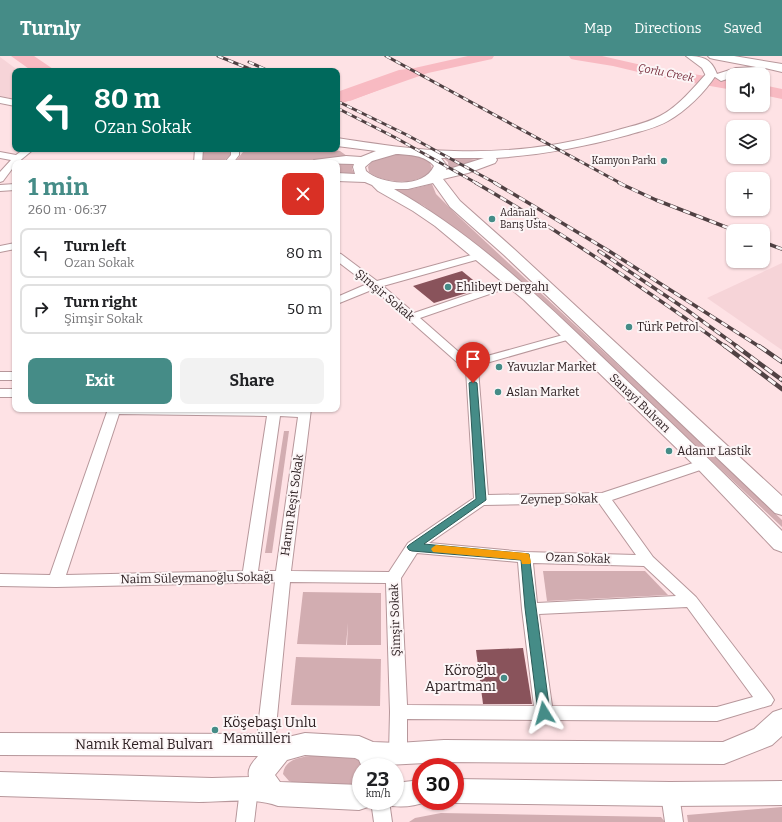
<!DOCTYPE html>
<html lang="en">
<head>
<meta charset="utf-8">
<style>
	:root { --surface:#fff; --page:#f2f2f2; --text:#202124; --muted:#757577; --line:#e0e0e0; --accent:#458c87 }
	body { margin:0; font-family:Bitter,serif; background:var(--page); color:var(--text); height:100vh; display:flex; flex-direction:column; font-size:15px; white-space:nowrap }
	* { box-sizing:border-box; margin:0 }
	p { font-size:13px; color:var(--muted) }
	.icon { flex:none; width:22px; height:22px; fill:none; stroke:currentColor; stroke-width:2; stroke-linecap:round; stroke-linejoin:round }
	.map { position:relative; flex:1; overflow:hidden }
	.drawer { position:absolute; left:12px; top:104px; width:328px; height:252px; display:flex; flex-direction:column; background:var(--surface); border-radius:8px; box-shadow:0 1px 3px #0004 }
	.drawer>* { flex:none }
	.top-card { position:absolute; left:12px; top:12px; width:328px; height:84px; border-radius:8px; box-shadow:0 1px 3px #0004; background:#00695c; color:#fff; overflow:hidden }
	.tools { position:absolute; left:726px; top:12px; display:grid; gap:8px }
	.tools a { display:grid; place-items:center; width:44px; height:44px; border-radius:8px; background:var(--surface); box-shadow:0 1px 3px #0004; font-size:20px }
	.speed { position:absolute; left:352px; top:702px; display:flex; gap:8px; font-size:20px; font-weight:700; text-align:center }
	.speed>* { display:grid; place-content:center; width:52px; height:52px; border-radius:50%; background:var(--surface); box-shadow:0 1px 3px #0004; line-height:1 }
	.speed small { font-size:10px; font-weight:400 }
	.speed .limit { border:6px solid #d22; background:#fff; color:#111 }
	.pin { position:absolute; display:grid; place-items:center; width:34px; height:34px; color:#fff; margin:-41px -17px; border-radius:50% 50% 50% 0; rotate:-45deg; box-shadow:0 0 4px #0007 }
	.pin .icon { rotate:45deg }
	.me { position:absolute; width:44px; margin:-22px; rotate:352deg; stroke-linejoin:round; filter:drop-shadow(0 0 3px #0008) }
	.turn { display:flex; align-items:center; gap:14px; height:84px; padding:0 16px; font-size:18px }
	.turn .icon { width:52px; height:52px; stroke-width:2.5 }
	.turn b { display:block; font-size:28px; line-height:34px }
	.round { display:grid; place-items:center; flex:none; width:42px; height:42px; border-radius:8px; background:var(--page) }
	.overview { display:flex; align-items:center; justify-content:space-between; height:68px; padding:0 16px }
	h1 { font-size:24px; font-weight:700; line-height:30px; color:var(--accent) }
	.primary-button { display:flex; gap:8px; margin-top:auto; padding:8px 16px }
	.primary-button a { flex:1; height:46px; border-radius:8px; background:var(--accent); color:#fff; font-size:16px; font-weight:700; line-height:46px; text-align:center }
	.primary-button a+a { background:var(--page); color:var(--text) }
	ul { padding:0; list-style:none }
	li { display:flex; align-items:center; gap:12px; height:50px; margin:0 8px 6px; padding:0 8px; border:2px solid var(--line); border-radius:8px }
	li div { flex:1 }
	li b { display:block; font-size:15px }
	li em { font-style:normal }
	header { display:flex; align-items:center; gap:24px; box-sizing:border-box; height:56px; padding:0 20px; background:var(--accent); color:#fff }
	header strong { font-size:19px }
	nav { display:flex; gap:22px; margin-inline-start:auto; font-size:14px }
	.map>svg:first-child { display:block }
	.built { fill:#f6d4d8 }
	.green { fill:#d2adb1 }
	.water { fill:#f8bac2 }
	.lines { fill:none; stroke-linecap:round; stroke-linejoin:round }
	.river { fill:#f8bac2; fill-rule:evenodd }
	.building { fill:#89535b }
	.minor-casing { stroke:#b7979b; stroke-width:2 }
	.tertiary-casing { stroke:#b7979b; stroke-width:2 }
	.secondary-casing { stroke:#b7979b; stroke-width:2 }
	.primary-casing { stroke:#b7979b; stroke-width:2 }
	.minor { fill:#fff; fill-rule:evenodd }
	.tertiary { fill:#fff; fill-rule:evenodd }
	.secondary { fill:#fff; fill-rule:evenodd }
	.primary { fill:#fff; fill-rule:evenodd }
	.rail-far2-casing { stroke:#504143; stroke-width:3 }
	.rail-far1-casing { stroke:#504143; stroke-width:3.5 }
	.rail-casing { stroke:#504143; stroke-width:4.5 }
	.rail-far2 { stroke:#fcf5f6; stroke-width:2; stroke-dasharray:5.5; stroke-linecap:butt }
	.rail-far1 { stroke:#fcf5f6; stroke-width:2.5; stroke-dasharray:7; stroke-linecap:butt }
	.rail { stroke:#fcf5f6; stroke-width:3; stroke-dasharray:9; stroke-linecap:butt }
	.route { fill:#458c87; stroke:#2d5b58 }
	.slow { fill:#f59e0b }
	.poi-dot { fill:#458c87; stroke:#fcf5f6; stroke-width:1.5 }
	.labels { text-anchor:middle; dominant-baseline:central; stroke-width:4; stroke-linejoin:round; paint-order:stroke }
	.far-poi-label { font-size:10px; fill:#2e2123; stroke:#fcf5f6; text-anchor:end }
	.far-water-label { font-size:11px; font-style:italic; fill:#782f3e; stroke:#fcf5f6 }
	.poi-label { font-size:12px; fill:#2e2123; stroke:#fcf5f6; text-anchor:start }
	.street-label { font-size:12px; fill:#2e2123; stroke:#fcf5f6 }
	.near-poi-label { font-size:14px; fill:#2e2123; stroke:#fcf5f6; text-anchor:end }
	.near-street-label { font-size:14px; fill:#2e2123; stroke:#fcf5f6 }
</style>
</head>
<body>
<header>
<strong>Turnly</strong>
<nav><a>Map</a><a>Directions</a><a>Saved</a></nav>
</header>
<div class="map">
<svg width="782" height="766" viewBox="0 0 782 766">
	<rect width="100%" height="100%" fill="#fee2e5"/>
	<!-- built -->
	<g class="built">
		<polygon points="0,1 19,15 15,15 15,43 0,40"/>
		<polygon points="782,207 782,294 707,242"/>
	</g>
	<!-- green -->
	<g class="green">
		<polygon points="203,93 230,93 231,98 222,107 202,107"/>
		<polygon points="243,93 330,93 340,95 347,100 345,102 271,107 234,107 243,96"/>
		<path d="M391,98c12,0 41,-1 41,16 -14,16 -47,14 -63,2l-1,-5c4,-9 14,-10 23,-13z"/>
		<polygon points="441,100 480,104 449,115 448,106"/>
		<polygon points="353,107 352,113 355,119 337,119 337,108"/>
		<polygon points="432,128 436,138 458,160 693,379 782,464 782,471 613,312 463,180 424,150 388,131 412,133"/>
		<polygon points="284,375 289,375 272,497 265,497"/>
		<polygon points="543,515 645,515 668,539 547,545"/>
		<polygon points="303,536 381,537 381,589 347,589 348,567 346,589 297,588"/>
		<polygon points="296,601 381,603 380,650 291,649"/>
		<path d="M318,699c18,1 37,-1 50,12h-7v17l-9,4 -57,-5 -6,-2 -6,-7c2,-17 21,-17 35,-19z"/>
		<polygon points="782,751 782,766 688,766 687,759"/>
		<polygon points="441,757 661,761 665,766 409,766 415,762"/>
	</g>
	<!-- water -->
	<g class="water">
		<polygon points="11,0 34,0 56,15 32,15"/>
		<polygon points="422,11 426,14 422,14 402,25 350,45 337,41 337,36 399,14"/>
	</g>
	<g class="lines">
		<!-- river -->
		<g class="river">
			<polygon points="468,0 494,0 492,3 428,17 337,49 337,39 419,11"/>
			<polygon points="569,0 602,0 659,13 733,24 733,34 659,21 613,10 576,4 571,3"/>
			<polygon points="763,29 782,33 782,43 763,39"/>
		</g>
	</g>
	<!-- building -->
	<g class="building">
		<polygon points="462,215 483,232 434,247 413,230"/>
		<polygon points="523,592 532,648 483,648 476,594"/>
	</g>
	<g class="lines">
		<!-- minor casing -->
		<g class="minor-casing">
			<g id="minor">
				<polygon points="24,93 34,93 17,107 15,107 15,109 3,125 0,126 0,116 11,104 0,102 0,96 16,99"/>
				<polygon points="195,93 203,93 202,107 194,107"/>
				<polygon points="231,93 239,93 239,99 233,107 224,107 231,99"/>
				<polygon points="15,187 15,193 0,196 0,190"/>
				<path d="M337,197l4,1 36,27 98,-27h8l1,2 -1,2 -100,28 31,27 94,-32h8l1,2 -1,2 -96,33 49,43 101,-28 4,1 2,2 -2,2 -98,28 2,3 10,126 114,-2 97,-32 5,-1 5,1 2,3 -2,3 -97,33 41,57 43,40 75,98 3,5 -3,5 -54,16 -310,-2v35l-3,5 -6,3 -6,-3 -3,-5 1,-42 -4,-129 -96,-1 -14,145 1,18 -3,5 -6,3 -6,-3 -3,-5 -1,-18 17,-145 -219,5 -56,-1v-12l50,1 58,-166h203l-20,162 98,1 19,-29 66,-45 -8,-128 -92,-81 -37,15v-7l30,-13 -30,-23zM119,358l148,2 -24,155 -177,4zM280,360l18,1 -22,154h-18zM599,447l37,52 -111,-3 -96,-9 55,-38zM417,497l101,9 4,47 12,97 -127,-1 -6,-127zM533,507l111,3 32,30 -139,7zM687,551l66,90 -36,10 -165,-1 -13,-92z"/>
				<rect x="0" y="316" width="15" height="8"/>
				<rect x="0" y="333" width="15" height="8"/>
				<polygon points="249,725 256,727 258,733 254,766 236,766 240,733 242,727"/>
				<polygon points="670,730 677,732 679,738 683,766 665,766 661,738 663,732"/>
				<polygon points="371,745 389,745 392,766 374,766"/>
			</g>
		</g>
		<!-- tertiary casing -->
		<g class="tertiary-casing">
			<polygon id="tertiary" points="15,128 15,134 0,135 0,129"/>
		</g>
		<!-- secondary casing -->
		<g class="secondary-casing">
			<g id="secondary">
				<path d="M711,16l5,3c-11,17 -30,36 -48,46 -12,7 -27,10 -40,14 -44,12 -87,20 -132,23l1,2 -2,3 -27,10 -25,6 17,22 54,48 268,247v19l-7,-2 -271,-258 -54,-48 -17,-24 -25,6h-14c78,44 143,106 207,167 61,58 122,116 181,175v21l-8,-3 -77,-81 -173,-168 -89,-74 -22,-15 -35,-20 -6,-6 -7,-3 -28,-1v-8l18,1 -2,-7 1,-3 -41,-1 1,-3 32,-4 15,1 15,-6 -39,-5v-8c39,6 78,12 117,13 53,2 107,-5 157,-19 16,-5 34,-8 49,-16 19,-10 33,-28 47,-43zM396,98c14,1 29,1 38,12 -10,23 -52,19 -68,5l-1,-4 7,-6zM441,102h43l-38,12 1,-4z"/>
				<polygon points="0,41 15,44 15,50 0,47"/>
				<path d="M782,653v27l-10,9 -48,19 -280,-2 -57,3 1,2h-26l-3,-7 -4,-2 -50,-3 -18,5 -12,15 5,7 81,3v16h12l-2,5 -12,4 -81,-4c-25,-9 -53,-4 -79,-4 -66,-2 -133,-4 -199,-6v-24l212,6 37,-1c-2,-9 4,-15 9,-21l-258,-1v-22l268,1 20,3 17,-4 54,3 14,6 25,1 46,-3 279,2 31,-13 19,-17z"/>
				<polygon points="455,723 670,726 782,725 782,749 670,750 455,747 450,745 455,745"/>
				<path d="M421,724v21h8c-14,5 -30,8 -44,3l-1,-3h11v-18z"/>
			</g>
		</g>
		<!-- primary casing -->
		<g class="primary-casing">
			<path id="primary" d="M686,0c16,0 25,2 31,18l19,-6 20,-1 -42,-8 -4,-1 -2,-2h26l48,8v8l-17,-4 1,2 -2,3 -31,2v2l-12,4 -6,-4 -8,1 -5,-10z"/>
		</g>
		<!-- minor -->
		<use href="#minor" class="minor"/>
		<!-- tertiary -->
		<use href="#tertiary" class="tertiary"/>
		<!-- secondary -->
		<use href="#secondary" class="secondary"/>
		<!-- primary -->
		<use href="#primary" class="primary"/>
		<!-- rail-far2 casing -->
		<g class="rail-far2-casing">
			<g id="rail-far2">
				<polyline points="218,0 255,15"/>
				<polyline points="386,0 622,128"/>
				<polyline points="249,6 269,15"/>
				<polyline points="337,45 407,79 497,128"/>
				<polyline points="337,52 396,82 478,128"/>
			</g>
		</g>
		<!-- rail-far1 casing -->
		<g class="rail-far1-casing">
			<g id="rail-far1">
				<path d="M476,127c87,50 169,106 250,164"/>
				<polyline points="495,127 609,195 760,291"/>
				<polyline points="619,127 656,144 736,175"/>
				<polyline points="763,186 782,193"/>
				<polyline points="599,195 687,254 738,291"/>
			</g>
		</g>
		<!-- rail casing -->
		<g class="rail-casing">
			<g id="rail">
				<polyline points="725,290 782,333"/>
				<polyline points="736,290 782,324"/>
				<polyline points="759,290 782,306"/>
			</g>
		</g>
		<!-- rail-far2 -->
		<use href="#rail-far2" class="rail-far2"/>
		<!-- rail-far1 -->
		<use href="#rail-far1" class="rail-far1"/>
		<!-- rail -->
		<use href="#rail" class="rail"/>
	</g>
	<!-- route -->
	<polygon class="route" points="473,325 477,327 486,444 424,488 529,498 550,657 548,661 544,662 540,661 538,657 525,552 521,504 412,495 409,494 407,491 409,489 476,443 469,327"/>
	<!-- slow -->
	<polygon class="slow" points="436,489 525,497 529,498 531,506 530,508 522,508 521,504 433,496 431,493 433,491"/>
	<!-- markers -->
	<g class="poi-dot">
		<circle cx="664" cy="105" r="4"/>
		<circle cx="492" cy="163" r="4"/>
		<circle cx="448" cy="231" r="4"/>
		<circle cx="629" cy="271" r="4"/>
		<circle cx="499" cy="311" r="4"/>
		<circle cx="498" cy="336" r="4"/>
		<circle cx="669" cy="395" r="4"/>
		<circle cx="504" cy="622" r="4"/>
		<circle cx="215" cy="674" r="4"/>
	</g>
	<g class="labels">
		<!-- far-poi labels -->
		<g class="far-poi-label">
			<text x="656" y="105">Kamyon Parkı</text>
			<text x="500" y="157" text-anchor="start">Adanalı<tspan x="500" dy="12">Barış Usta</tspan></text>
		</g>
		<!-- far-water labels -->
		<g class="far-water-label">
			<text transform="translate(666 17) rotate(11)">Çorlu Creek</text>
		</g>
		<!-- poi labels -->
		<g class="poi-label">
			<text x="456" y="231">Ehlibeyt Dergahı</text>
			<text x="637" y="271">Türk Petrol</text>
			<text x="507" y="311">Yavuzlar Market</text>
			<text x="506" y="336">Aslan Market</text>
			<text x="677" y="395">Adanır Lastik</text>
		</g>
		<!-- street labels -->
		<g class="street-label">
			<text transform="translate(385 239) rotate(40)">Şimşir Sokak</text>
			<text transform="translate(640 347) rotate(44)">Sanayi Bulvarı</text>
			<text transform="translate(559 443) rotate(-1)">Zeynep Sokak</text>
			<text transform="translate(292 449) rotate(-82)">Harun Reşit Sokak</text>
			<text transform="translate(578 502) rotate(2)">Ozan Sokak</text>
			<text transform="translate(197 522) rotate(-1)">Naim Süleymanoğlu Sokağı</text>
			<text transform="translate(395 564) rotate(-92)">Şimşir Sokak</text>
		</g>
		<!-- near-poi labels -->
		<g class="near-poi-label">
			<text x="496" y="614">Köroğlu<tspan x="496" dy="16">Apartmanı</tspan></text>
			<text x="223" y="666" text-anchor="start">Köşebaşı Unlu<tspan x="223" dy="16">Mamülleri</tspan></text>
		</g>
		<!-- near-street labels -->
		<g class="near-street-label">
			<text x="144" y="688">Namık Kemal Bulvarı</text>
		</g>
	</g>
</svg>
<div class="tools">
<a><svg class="icon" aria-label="sound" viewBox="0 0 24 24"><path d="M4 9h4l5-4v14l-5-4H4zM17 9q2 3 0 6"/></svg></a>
<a><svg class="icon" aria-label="layers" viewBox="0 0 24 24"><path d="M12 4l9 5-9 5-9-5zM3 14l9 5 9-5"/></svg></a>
<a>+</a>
<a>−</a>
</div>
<div class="speed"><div>23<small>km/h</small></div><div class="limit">30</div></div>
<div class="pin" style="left:473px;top:327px;background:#d93025"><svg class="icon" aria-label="arrive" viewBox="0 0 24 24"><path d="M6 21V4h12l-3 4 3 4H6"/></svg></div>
<svg class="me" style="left:544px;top:657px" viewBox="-20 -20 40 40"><path d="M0-17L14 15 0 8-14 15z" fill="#458c87" stroke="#fff" stroke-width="4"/></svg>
<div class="top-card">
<div class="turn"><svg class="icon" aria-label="left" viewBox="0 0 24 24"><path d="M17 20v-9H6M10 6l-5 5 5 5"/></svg><div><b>80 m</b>Ozan Sokak</div></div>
</div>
<section class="drawer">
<div class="overview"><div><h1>1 min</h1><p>260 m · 06:37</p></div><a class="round" style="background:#d93025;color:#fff"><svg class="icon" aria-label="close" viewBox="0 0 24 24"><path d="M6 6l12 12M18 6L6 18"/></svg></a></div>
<ul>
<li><svg class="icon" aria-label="left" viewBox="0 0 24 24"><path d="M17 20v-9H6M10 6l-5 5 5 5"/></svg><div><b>Turn left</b><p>Ozan Sokak</p></div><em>80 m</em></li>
<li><svg class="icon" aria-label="right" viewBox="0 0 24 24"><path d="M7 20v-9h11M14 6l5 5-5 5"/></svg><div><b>Turn right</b><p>Şimşir Sokak</p></div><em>50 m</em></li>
</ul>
<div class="primary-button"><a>Exit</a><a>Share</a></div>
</section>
</div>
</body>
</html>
